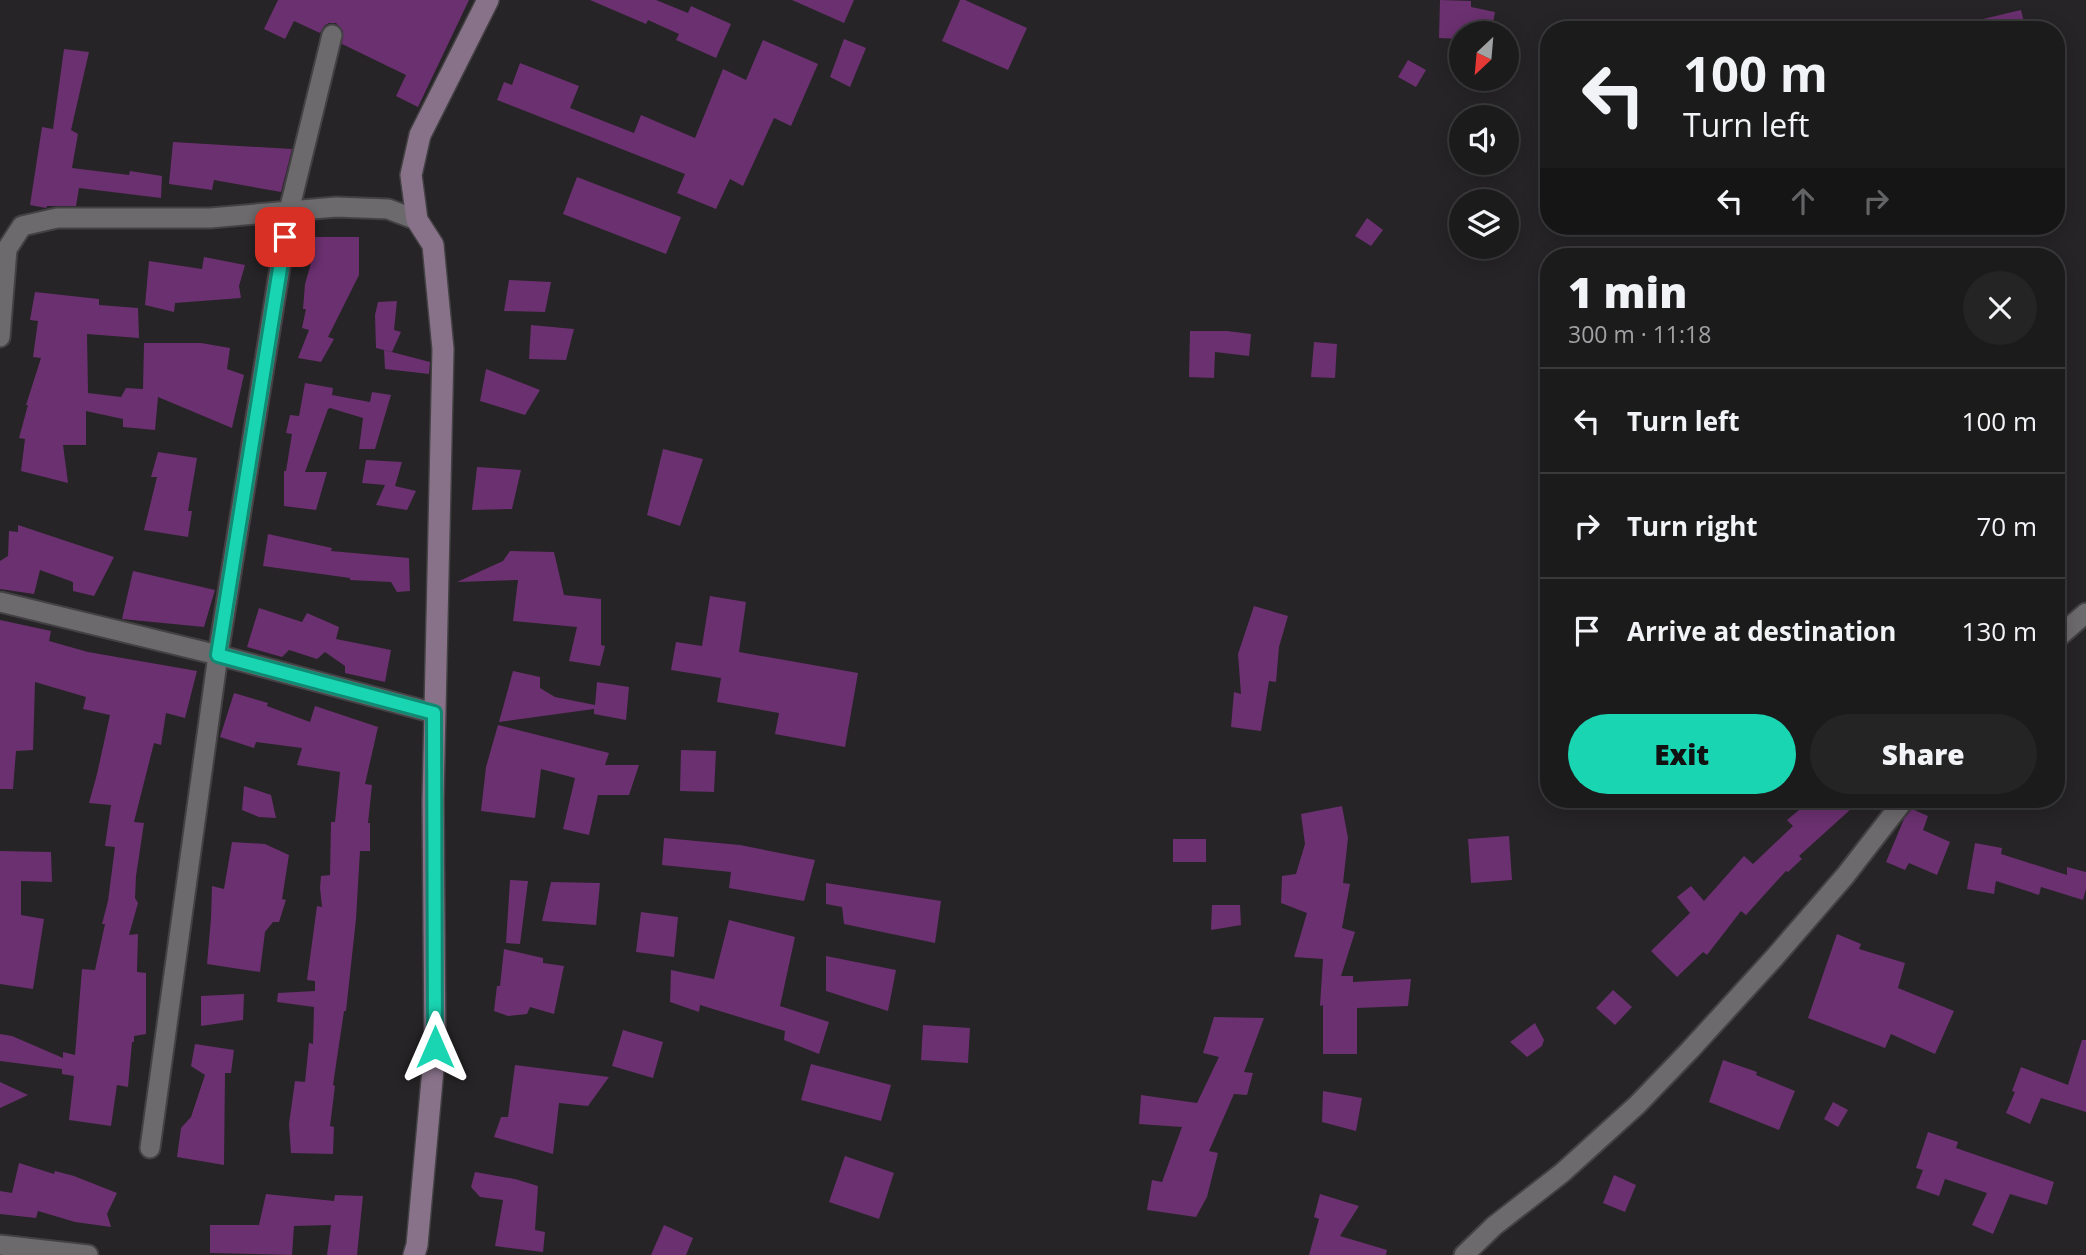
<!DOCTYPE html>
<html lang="en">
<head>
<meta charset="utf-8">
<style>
	:root { --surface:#1c1b1c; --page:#252425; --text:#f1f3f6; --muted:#a0a1a3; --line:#3a393b; --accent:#1ad5b2 }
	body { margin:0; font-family:"Open Sans",sans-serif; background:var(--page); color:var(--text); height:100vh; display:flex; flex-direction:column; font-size:26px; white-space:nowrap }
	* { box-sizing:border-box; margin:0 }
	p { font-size:23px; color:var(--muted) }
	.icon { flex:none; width:38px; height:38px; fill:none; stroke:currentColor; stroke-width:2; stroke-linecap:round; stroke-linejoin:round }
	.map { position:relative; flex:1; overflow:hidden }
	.sheet { position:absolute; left:1540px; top:248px; width:525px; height:560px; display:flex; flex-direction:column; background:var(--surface); border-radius:28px; box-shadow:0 4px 18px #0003,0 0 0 2px var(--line) }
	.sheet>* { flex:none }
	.banner { position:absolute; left:1540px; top:21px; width:525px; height:214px; border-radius:28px; box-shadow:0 4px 18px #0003,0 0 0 2px var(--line); background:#1c1b1c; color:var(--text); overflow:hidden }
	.needle { width:46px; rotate:206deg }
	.buttons { position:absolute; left:1449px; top:21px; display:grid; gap:14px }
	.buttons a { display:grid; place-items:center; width:70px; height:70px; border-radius:50%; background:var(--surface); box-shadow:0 4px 18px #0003,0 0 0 2px var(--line); font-size:35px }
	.pin { position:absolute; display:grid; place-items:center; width:60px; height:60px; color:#fff; margin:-30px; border-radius:14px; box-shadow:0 4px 10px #0006 }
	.me { position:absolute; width:77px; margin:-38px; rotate:0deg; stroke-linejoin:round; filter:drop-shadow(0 0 5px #0008) }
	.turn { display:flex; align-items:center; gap:24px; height:147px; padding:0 28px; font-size:32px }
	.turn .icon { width:91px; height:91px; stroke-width:2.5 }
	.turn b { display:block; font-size:49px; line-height:60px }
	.lanes { display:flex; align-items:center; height:66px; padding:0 28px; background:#0003; justify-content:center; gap:35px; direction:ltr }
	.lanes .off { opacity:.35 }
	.round { display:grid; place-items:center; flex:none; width:74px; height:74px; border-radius:37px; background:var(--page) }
	.overview { display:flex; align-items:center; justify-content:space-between; height:119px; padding:0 28px }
	h1 { font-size:42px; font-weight:800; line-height:52px }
	.button { display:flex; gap:14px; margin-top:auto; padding:14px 28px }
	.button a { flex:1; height:80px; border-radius:42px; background:var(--accent); color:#111; font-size:28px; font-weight:800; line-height:80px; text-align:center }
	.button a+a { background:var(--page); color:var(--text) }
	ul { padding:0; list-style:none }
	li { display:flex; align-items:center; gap:21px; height:105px; padding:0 28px; border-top:2px solid var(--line) }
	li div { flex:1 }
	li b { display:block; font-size:26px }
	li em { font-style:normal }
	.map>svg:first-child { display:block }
	.building { fill:#6b3070 }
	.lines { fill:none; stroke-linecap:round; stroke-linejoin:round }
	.street-casing { stroke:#434143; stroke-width:23 }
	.secondary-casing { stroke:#434143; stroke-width:24 }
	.street { stroke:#6c6a6c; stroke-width:19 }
	.secondary { stroke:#887289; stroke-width:21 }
	.route-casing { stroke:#118a74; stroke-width:18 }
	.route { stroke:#1ad5b2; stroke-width:12 }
</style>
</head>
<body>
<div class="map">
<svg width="2086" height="1255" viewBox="0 0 2086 1255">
	<rect width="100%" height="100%" fill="#262426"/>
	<!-- building -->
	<g class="building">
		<polygon points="278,0 469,0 418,107 396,96 406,75 342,44 343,31 336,23 329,23 324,26 320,33 294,21 285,39 264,29"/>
		<polygon points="590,0 656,0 688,13 691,6 731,24 716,58 676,40 679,34 648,20 646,24"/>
		<polygon points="792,0 854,0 844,23"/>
		<polygon points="960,0 965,0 1027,28 1008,70 942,41"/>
		<polygon points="1440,0 1471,1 1471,7 1495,12 1491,33 1471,29 1471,33 1461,33 1461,39 1439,38"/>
		<polygon points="2021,10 2026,30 1967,30 1966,23"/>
		<polygon points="844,39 866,48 850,87 830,77"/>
		<polygon points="763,40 818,64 791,126 774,118 743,186 730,179 716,209 677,193 685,174 497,100 504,82 512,85 520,63 579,86 570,108 634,133 641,115 695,138 723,69 746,80"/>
		<polygon points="64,49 89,52 71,130 78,134 72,168 129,175 130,171 162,176 161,198 79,188 76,206 47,206 46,208 30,205 42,127 53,129"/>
		<polygon points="1408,60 1426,70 1416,87 1398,77"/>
		<polygon points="173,142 292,149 281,192 214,180 212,190 169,184"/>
		<polygon points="577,177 681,217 666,254 563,214"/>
		<polygon points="1367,218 1383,230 1371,246 1355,236"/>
		<polygon points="313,237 359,237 359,275 328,337 334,339 321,362 298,358 309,330 302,328 306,309 303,309 305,284 314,253"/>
		<polygon points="204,257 245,265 239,286 241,298 175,303 174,312 145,305 149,261 202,269"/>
		<polygon points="509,280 551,282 545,312 504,311"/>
		<polygon points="35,292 99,299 99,305 138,308 139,338 87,334 88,393 121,397 126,388 143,389 144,343 201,343 230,348 227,369 244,375 232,428 158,397 155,430 123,427 123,419 86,411 86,445 63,445 68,483 21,471 25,439 19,438 28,405 26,405 41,358 33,357 38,321 30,320"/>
		<polygon points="397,301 394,330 401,332 392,352 376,348 375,315 378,302"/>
		<polygon points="531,325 574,329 566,360 529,359"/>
		<polygon points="1190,331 1227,331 1251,334 1249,356 1215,352 1214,378 1189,377"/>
		<polygon points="1314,342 1337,344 1335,378 1311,377"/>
		<polygon points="384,350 430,362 429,374 385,369"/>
		<polygon points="486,369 540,390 525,415 480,401"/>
		<polygon points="305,383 333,388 332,395 370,402 372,392 391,395 375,449 359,449 363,418 330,408 328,409 305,472 327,472 316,510 284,506 284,471 286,471 292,434 286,433 290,415 299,416"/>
		<polygon points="663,449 703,459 680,526 647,515"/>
		<polygon points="158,452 197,458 188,511 192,511 188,537 144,530 157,477 151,477"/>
		<polygon points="366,460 402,462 395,486 416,491 407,510 376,505 385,485 362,483"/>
		<polygon points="477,467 521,470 512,509 472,510"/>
		<polygon points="18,525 114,557 94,596 73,591 73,582 40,570 34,594 0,589 0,561 8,556 9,531 18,532"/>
		<polygon points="268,534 332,548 331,551 409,558 410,591 397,592 391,582 350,580 350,578 263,566"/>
		<polygon points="510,551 554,552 564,595 601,599 601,645 605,646 600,666 569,661 577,627 513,621 518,580 457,582 503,561"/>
		<polygon points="133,571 215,590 204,627 122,619"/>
		<polygon points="710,596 746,602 739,652 858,673 845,747 775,734 779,713 717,702 721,678 671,670 676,642 702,646"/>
		<polygon points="1254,606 1288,616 1279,647 1276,682 1269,681 1261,731 1231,727 1234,692 1241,694 1238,654"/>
		<polygon points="259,608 302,622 307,613 339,627 336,639 391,650 385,682 345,673 345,666 325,652 317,659 289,650 282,657 247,647"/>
		<polygon points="0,620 51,631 49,641 88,652 197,671 185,718 166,713 161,745 154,743 134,822 144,823 136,876 135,898 138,903 129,935 138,934 137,972 146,973 146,1034 134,1036 134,1042 132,1042 128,1087 117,1085 111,1126 69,1120 74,1076 62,1074 62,1069 0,1061 0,1034 12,1036 63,1058 63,1052 75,1055 82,969 95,970 105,924 102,924 108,901 115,847 105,846 111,805 89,803 97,774 110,715 83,709 86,697 35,682 33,750 16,751 13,789 0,789"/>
		<polygon points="513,671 540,677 540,688 555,697 595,705 597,682 629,687 626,720 594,714 594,709 499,722"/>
		<polygon points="234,693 268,703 267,706 310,722 315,706 378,727 365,784 372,785 368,823 370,823 370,851 360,851 356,919 346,1011 344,1011 333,1085 335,1086 330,1126 334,1127 333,1154 291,1153 289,1124 295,1081 305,1082 309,1043 313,1044 314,1007 277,1002 278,993 315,991 315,981 307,980 317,906 322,907 320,888 321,876 330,875 331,822 335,822 340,772 297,765 302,748 256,742 254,748 220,737"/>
		<polygon points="498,725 609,753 605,765 639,765 629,795 598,795 589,835 563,829 575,778 541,769 535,818 481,811 486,767"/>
		<polygon points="681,750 716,751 714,792 680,791"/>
		<polygon points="244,786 271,795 276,818 259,817 242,810"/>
		<polygon points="1811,800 1861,800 1799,856 1802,859 1788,872 1786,871 1746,915 1741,911 1707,955 1703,952 1677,977 1651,951 1690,913 1677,897 1691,886 1704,901 1744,856 1753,864 1793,826 1787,820"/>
		<polygon points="1342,806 1348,838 1343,883 1350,884 1342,928 1355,932 1341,976 1353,976 1353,982 1411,979 1408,1006 1357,1008 1357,1054 1323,1054 1323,1005 1320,1006 1323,959 1294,957 1307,913 1281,903 1282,876 1296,874 1305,844 1301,814"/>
		<polygon points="1912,809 1928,816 1923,830 1950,842 1937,875 1909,863 1905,870 1886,862 1904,819"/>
		<polygon points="1509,836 1512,880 1471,883 1468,839"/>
		<polygon points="664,838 740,845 815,860 804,901 729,888 731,872 662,865"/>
		<rect x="1173" y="839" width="33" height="23"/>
		<polygon points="232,842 265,844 289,855 282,899 286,900 279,922 273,922 265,932 260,972 207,964 211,918 212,886 224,889"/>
		<polygon points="1975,843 2002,848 2001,854 2067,875 2067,867 2086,872 2086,889 2083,900 2041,887 2039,895 1996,881 1994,894 1967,889"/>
		<polygon points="0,851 51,852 52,882 21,881 21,915 44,919 33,989 0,984"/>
		<polygon points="510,880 528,881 520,944 506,943"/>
		<polygon points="551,882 600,883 596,925 542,921"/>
		<polygon points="826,883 941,901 935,943 844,924 842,907 826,904"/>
		<polygon points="1212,905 1240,905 1241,925 1211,930"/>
		<polygon points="641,912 678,917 674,957 636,952"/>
		<polygon points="729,920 795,937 780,1006 829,1022 819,1054 784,1040 785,1031 700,1005 699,1012 670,1002 671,970 714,979"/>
		<polygon points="1837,934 1861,944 1859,949 1905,963 1898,988 1954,1011 1935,1054 1891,1034 1885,1048 1808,1018"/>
		<polygon points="504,949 543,958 543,963 564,966 554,1014 530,1007 527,1014 508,1016 494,1011 497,986 500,986"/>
		<polygon points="826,956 896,970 888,1011 826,991"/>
		<polygon points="1613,990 1632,1007 1615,1025 1596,1008"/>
		<polygon points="244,994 243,1020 201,1026 201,996"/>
		<polygon points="1214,1017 1264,1018 1244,1072 1253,1073 1247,1095 1234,1094 1209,1151 1218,1153 1207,1197 1196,1217 1147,1210 1152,1180 1162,1182 1182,1127 1139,1124 1141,1095 1197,1103 1219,1057 1203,1053"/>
		<polygon points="1535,1023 1544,1040 1542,1046 1527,1057 1510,1042"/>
		<polygon points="923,1025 970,1028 968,1063 921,1060"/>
		<polygon points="623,1030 663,1042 653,1078 612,1066"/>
		<polygon points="2082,1040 2086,1040 2086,1112 2041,1098 2030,1124 2006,1113 2015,1092 2012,1091 2021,1067 2068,1085"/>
		<polygon points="195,1044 234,1050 231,1073 225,1073 224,1165 177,1157 181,1128 191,1117 205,1075 191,1066"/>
		<polygon points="1723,1060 1757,1072 1756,1075 1795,1091 1779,1130 1709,1102"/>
		<polygon points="811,1064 891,1085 881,1121 801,1100"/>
		<polygon points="515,1065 609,1077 588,1106 559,1103 553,1154 494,1137 501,1117 508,1117"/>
		<polygon points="0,1082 28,1095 0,1108"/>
		<polygon points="1323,1091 1362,1098 1356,1131 1322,1122"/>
		<polygon points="1833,1102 1848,1110 1838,1127 1824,1119"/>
		<polygon points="1928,1132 1958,1142 1956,1148 2054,1182 2047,1205 2010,1194 1993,1234 1972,1225 1987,1193 1945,1179 1939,1196 1916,1188 1923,1170 1916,1168"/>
		<polygon points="845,1156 894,1173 879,1219 829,1202"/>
		<polygon points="19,1163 54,1174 55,1171 74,1176 117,1193 107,1214 111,1227 75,1222 38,1211 36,1218 0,1214 0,1191 12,1193"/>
		<polygon points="475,1172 515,1179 538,1186 535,1230 545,1232 543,1252 495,1246 503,1200 480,1197 471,1187"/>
		<polygon points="1614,1175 1636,1185 1625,1212 1603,1203"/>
		<polygon points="266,1194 334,1201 335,1195 363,1196 357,1255 327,1255 331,1225 294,1226 292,1255 210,1253 210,1225 259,1225"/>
		<polygon points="1320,1194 1359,1206 1340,1236 1387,1250 1386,1255 1309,1255 1319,1219 1314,1217"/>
		<polygon points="664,1225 693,1238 686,1255 651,1255"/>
	</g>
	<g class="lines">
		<!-- street casing -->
		<g class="street-casing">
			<g id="street">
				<polyline points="0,337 7,249 22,226 57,218 210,218 336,207 388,209 417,220"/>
				<polyline points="0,602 218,655 434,713"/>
				<polyline points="2056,639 2086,613"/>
				<polyline points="150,1148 218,655 289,211 332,35"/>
				<polyline points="0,1245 88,1255"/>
				<polyline points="1464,1255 1494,1226 1562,1173 1637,1105 1690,1050 1774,958 1845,876 1904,800"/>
			</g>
		</g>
		<!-- secondary casing -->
		<g class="secondary-casing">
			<polyline id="secondary" points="414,1255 417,1245 435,1047 433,801 443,349 433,245 417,220 411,175 420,135 488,0"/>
		</g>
		<!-- street -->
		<use href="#street" class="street"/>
		<!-- secondary -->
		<use href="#secondary" class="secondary"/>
	</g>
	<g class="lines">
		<!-- route casing -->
		<g class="route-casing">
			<polyline id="route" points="285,237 218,655 434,713 435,1047"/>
		</g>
		<!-- route -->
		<use href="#route" class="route"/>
	</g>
</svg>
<div class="buttons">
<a><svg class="needle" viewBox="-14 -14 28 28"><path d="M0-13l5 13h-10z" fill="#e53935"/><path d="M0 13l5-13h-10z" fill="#a0a1a3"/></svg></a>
<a><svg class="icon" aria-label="sound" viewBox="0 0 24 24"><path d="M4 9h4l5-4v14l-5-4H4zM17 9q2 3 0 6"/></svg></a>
<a><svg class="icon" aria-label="layers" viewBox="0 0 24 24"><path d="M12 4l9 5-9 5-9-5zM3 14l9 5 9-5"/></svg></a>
</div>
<div class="pin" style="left:285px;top:237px;background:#d93025"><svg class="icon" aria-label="arrive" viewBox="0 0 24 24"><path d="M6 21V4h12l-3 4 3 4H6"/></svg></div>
<svg class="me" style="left:435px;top:1047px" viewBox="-20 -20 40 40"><path d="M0-17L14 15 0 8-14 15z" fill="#1ad5b2" stroke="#fff" stroke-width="4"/></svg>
<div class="banner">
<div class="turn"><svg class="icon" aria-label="left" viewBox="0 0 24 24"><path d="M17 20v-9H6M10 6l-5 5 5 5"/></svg><div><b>100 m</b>Turn left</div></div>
<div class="lanes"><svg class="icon" aria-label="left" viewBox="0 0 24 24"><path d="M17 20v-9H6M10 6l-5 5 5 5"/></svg><svg class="icon off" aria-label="ahead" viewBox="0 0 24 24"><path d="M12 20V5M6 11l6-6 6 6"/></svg><svg class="icon off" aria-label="right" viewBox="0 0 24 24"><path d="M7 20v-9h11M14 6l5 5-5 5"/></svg></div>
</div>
<section class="sheet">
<div class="overview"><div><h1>1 min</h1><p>300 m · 11:18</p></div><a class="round"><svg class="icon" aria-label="close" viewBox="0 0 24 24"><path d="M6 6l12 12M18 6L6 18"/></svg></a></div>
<ul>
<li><svg class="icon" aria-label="left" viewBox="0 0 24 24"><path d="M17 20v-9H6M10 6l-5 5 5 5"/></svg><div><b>Turn left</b></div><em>100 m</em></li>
<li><svg class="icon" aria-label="right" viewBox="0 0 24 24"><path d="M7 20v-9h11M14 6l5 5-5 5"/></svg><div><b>Turn right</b></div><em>70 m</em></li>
<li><svg class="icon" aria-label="arrive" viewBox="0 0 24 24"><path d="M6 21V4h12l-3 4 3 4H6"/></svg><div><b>Arrive at destination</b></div><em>130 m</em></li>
</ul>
<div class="button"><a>Exit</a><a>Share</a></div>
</section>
</div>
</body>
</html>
